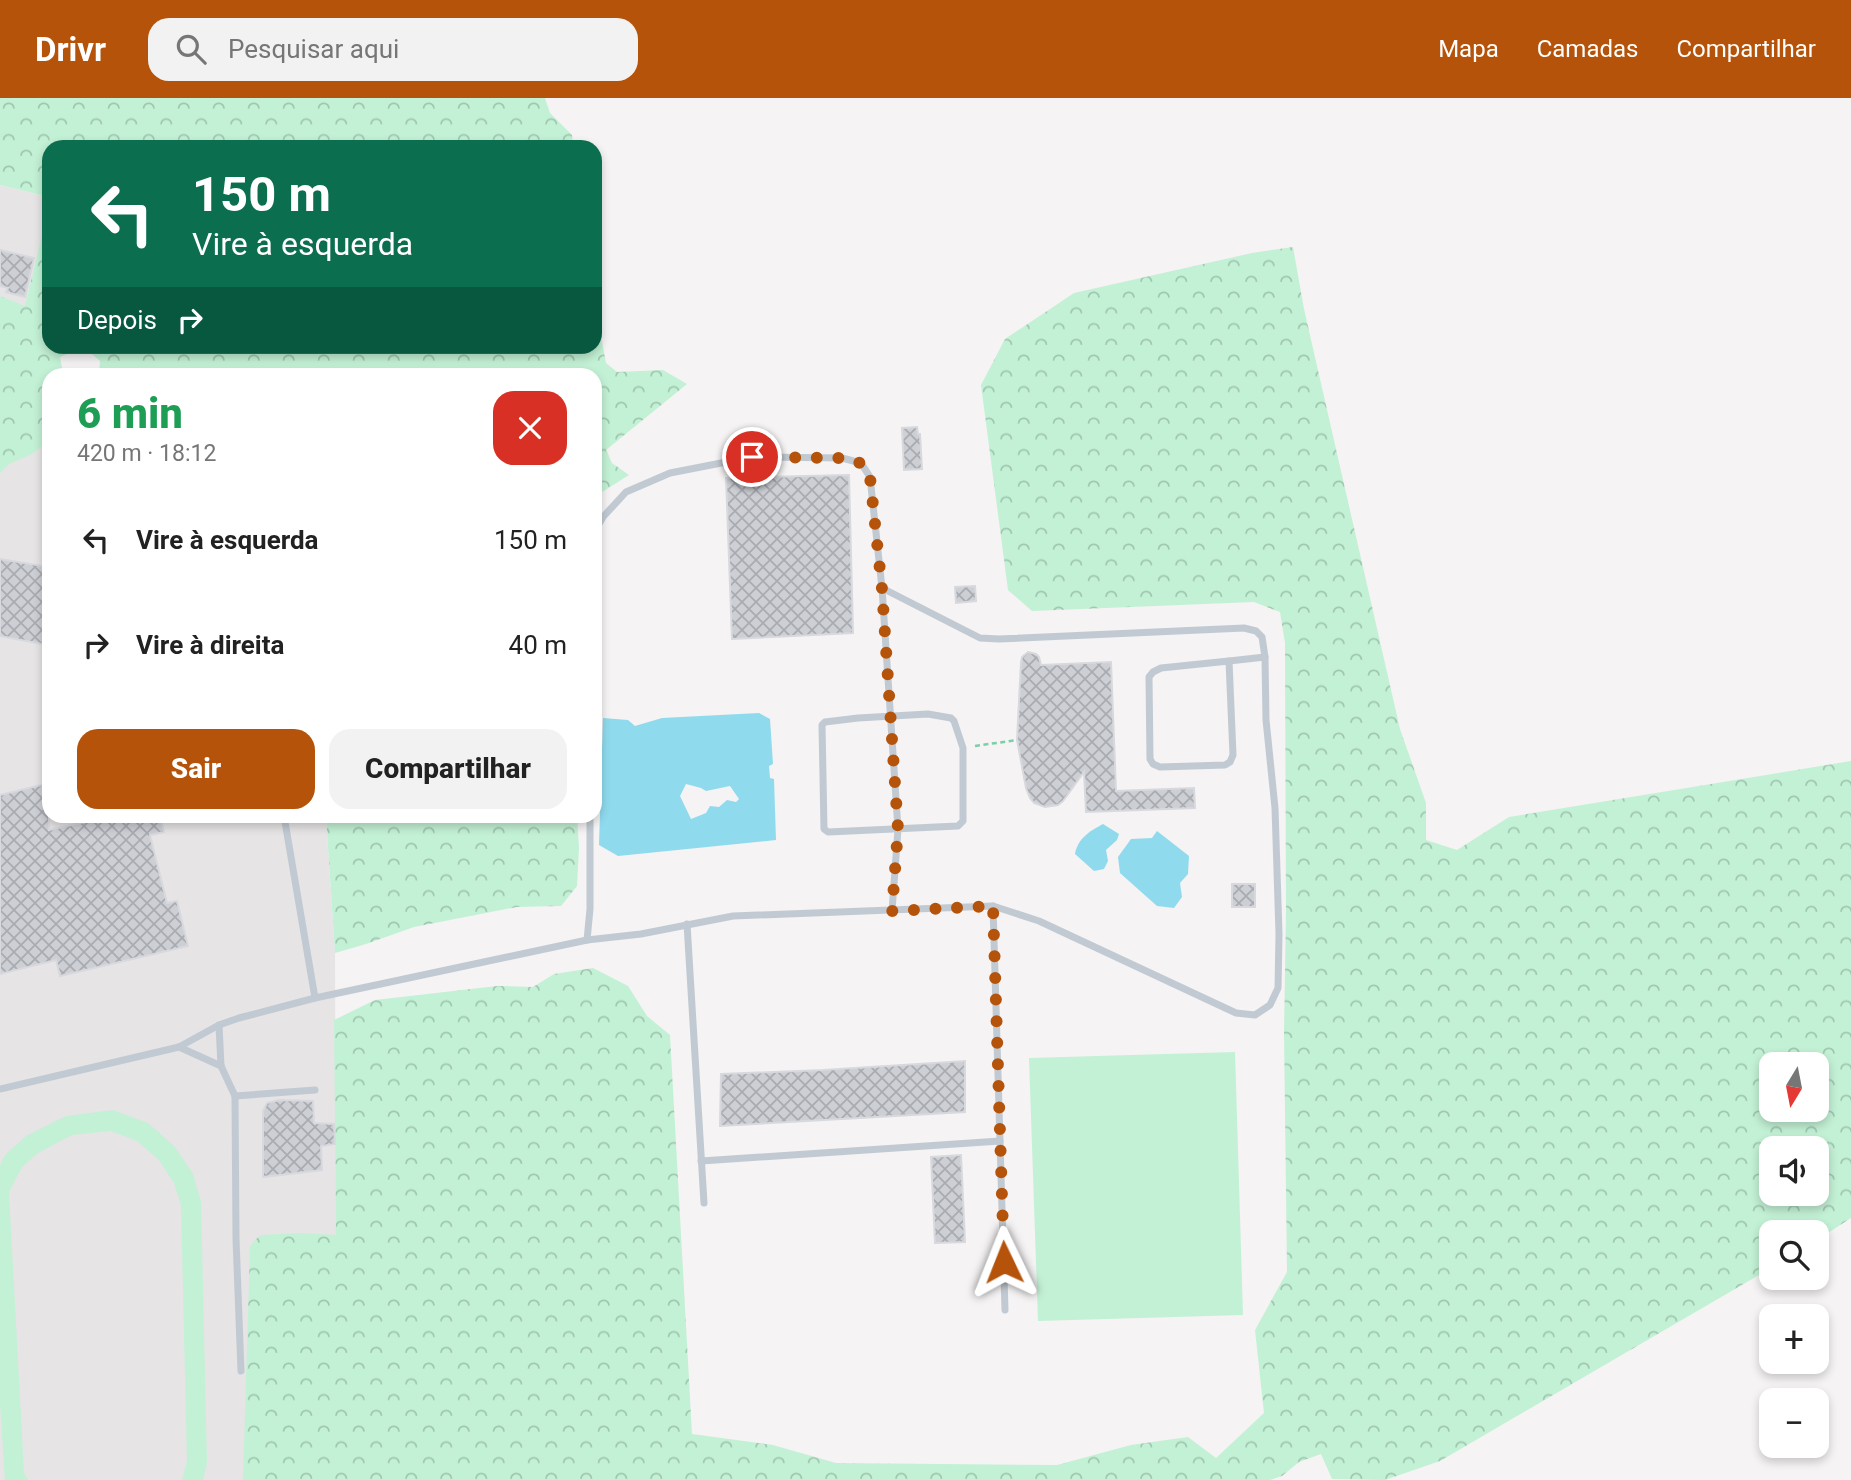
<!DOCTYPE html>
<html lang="pt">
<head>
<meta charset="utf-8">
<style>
	:root { --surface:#fff; --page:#f2f2f2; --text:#222; --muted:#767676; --accent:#b45309 }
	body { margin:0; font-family:Roboto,sans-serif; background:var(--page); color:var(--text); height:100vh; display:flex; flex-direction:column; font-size:26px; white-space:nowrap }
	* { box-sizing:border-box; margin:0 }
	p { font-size:23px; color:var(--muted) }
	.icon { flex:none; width:38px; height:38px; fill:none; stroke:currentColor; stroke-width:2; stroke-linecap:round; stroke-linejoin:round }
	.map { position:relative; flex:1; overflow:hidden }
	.drawer { position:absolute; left:42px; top:270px; width:560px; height:455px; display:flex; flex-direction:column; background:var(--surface); border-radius:21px; box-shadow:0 4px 10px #0003 }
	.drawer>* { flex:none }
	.hud { position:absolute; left:42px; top:42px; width:560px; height:214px; border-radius:21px; box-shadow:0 4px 10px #0003; background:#0b6e4f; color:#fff; overflow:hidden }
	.needle { width:46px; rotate:190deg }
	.controls { position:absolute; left:1759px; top:954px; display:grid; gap:14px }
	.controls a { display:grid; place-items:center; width:70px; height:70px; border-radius:14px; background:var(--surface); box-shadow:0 4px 10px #0003; font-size:35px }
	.pin { position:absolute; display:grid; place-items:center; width:60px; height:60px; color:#fff; margin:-30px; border:4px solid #fff; border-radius:50%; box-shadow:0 2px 7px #0007 }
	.me { position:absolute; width:77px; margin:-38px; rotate:358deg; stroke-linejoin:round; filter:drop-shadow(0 0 5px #0008) }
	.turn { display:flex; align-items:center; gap:24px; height:147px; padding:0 35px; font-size:32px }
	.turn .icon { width:91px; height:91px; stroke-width:2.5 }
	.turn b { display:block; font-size:49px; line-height:60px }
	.then { display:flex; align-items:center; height:66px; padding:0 35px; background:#0003; gap:14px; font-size:26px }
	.round { display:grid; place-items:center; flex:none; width:74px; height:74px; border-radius:21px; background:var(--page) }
	.summary { display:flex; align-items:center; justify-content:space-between; height:119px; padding:0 35px }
	h1 { font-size:42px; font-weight:800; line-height:52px; color:#1e9e55 }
	.button { display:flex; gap:14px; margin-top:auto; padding:14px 35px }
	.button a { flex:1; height:80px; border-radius:21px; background:var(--accent); color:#fff; font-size:28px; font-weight:800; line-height:80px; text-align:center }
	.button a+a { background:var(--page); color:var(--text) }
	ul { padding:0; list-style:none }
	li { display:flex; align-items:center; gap:21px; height:105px; padding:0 35px }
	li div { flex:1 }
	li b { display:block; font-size:26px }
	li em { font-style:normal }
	header { display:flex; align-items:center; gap:42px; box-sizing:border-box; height:98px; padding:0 35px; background:var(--accent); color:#fff }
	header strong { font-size:33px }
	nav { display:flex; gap:38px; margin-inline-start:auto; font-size:24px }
	.search { width:490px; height:63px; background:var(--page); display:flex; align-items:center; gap:18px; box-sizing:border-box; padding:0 24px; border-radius:21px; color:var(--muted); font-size:26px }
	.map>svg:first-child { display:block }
	.education { fill:#e6e4e5 }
	.green { fill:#c3f1d5 }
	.forest { fill:url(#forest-crowns); fill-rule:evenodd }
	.water { fill:#90daee; fill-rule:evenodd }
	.building { fill:url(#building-cross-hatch); stroke:#d7d9de; stroke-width:2 }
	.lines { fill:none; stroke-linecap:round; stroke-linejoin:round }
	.path { stroke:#7ad0a6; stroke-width:2.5; stroke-dasharray:5 3.5; stroke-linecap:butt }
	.service { stroke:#c1cad2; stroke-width:7 }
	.route { stroke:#b45309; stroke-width:12; stroke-dasharray:0 21.6 }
</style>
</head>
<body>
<header>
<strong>Drivr</strong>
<div class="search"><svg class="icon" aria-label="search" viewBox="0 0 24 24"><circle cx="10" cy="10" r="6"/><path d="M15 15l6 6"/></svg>Pesquisar aqui</div>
<nav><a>Mapa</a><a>Camadas</a><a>Compartilhar</a></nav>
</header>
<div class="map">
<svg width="1851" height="1382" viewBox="0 0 1851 1382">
	<defs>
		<pattern id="forest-crowns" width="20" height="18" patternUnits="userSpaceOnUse" patternTransform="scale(1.75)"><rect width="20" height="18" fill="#c3f1d5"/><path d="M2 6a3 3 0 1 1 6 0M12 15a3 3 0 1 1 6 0" fill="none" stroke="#a0c6b0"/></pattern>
		<pattern id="building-cross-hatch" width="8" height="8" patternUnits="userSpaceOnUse" patternTransform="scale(1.75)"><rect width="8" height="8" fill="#cdcfd5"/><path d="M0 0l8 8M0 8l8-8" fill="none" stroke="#a8abb0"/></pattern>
	</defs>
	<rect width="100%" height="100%" fill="#f5f3f3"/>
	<!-- education -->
	<polygon class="education" points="0,87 49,99 49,718 326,718 335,855 336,1138 246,1382 0,1382"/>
	<!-- green -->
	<g class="green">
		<polygon points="1235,954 1243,1217 1038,1223 1029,960"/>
		<polygon points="113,1012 148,1025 175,1049 193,1076 201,1104 207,1365 203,1382 182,1382 187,1363 181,1107 174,1085 159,1062 137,1043 111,1033 72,1037 38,1055 22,1069 9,1094 24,1375 28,1382 5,1382 0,1306 0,1067 5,1057 26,1038 66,1018"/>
	</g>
	<!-- forest -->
	<g class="forest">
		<polygon points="0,0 545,0 550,15 572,37 573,49 49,49 49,99 0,87"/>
		<polygon points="49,108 49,248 595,248 595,206 606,265 617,274 663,272 687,286 606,352 612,365 629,377 599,396 595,406 595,276 99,276 100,263 84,249 60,259 63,276 49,276 49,343 32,356 9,366 0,375 0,198 25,208"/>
		<path d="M1293,149l11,62 96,420 26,74v37l31,10 52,-33 342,-56v457l-34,22 -1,-8h-45v36l-331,193 -55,19 -53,-1 -11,-25 -22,8 -17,14 -12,4h-1027l7,-234 10,-11 40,-2 36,2 -2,-215 41,-20 122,-14 36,1 21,-13 39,-6 35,18 19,30 23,19 22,399 81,11 63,18 221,2 74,-20 57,-8 28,21 48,-45 -9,-83 32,-58 -3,-240 2,-119 -1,-270 -5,-31 -26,-10 -222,9 -24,-21 -27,-205 24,-46 69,-46 178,-40zM1771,966h45v46h-45zM1771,1050h45v46h-45z"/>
		<polygon points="326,718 577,718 579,750 577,788 561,808 517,809 414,829 366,846 335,855"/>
	</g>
	<!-- water -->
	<g class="water">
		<path d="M759,615l11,6 3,45 -4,2 1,12 4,1 2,61 -158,16 -19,-11 4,-127 25,2 7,6 27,-8zM686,686l15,4 5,3 24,-5 9,13 -3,3 -9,-2 -8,7 -9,-1 -4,7 -15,6 -11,-23z"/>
		<path d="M1103,726l16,10 -2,6 -11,10 2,11 -4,8 -10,2 -19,-17c3,-16 15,-23 28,-30z"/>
		<polygon points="1157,733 1189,758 1188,776 1180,785 1182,799 1174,810 1157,808 1120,775 1118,759 1131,741 1152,740"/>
	</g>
	<!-- building -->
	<g class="building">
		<polygon points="0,152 34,160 25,199 6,194 8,190 0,188"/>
		<polygon points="917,329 918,336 920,336 922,371 904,372 902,330"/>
		<polygon points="849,377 853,535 732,541 726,380"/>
		<polygon points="0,461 49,469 49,534 47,547 0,538"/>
		<polygon points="975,488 976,503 956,505 955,489"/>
		<polygon points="1028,554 1036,556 1039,559 1041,567 1111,564 1116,693 1194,690 1195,710 1086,714 1084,674 1063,703 1058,707 1045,709 1034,705 1030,700 1026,690 1017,642 1021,564 1022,559"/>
		<polygon points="49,685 49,732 111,718 160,718 164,734 150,737 167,805 177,803 188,848 60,878 56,862 0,876 0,697"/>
		<rect x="1232" y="786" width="23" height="23"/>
		<polygon points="965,963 965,1014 720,1028 721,976 823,972"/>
		<polygon points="279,1002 313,1003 314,1025 334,1026 335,1046 321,1048 322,1072 263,1079 263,1013 267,1005"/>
		<polygon points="961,1057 965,1144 935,1145 931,1059"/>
	</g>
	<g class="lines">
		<!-- path -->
		<polyline class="path" points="975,648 1017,642"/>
		<!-- service -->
		<g class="service">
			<polyline points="595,433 603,419 626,394 670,375 752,359 842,360 861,365 870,379 882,490 898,731 892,813"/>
			<polyline points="882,490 980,540 999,541 1244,530 1256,533 1262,539 1265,559"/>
			<polygon points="1229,563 1233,657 1230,664 1225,667 1160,669 1153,666 1150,661 1149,579 1153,574 1161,570"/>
			<polygon points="928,616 951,620 954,623 963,650 963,723 958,728 828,734 824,731 822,627 825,624 858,620"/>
			<polyline points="284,718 315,900"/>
			<polyline points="993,808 1005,1212"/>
			<polyline points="687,826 704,1105"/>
			<polyline points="587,842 590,811 590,718"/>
			<polyline points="219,927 221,968 235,998 236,1141 241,1273"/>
			<polyline points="179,949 221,968"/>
			<polyline points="0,991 179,949 219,927 239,920 315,900 587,842 641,836 733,818 993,808 1039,823 1236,915 1255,917 1270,907 1278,890 1279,836 1275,710 1266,622 1265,559 1229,563"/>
			<polyline points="235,998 315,992"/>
			<polyline points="701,1063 1000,1043"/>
		</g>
	</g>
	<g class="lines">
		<!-- route -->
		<polyline class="route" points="752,359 842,360 860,365 870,379 882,491 898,731 892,813 993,808 1004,1164"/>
	</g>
</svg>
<div class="controls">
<a><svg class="needle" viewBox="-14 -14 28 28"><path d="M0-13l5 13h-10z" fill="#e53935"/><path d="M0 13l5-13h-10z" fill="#767676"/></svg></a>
<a><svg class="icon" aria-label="sound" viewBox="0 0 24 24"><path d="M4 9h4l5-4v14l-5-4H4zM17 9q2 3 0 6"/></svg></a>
<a><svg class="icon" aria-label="search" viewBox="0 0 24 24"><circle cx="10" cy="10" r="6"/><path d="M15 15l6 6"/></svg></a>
<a>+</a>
<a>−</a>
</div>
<div class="pin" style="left:752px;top:359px;background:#d93025"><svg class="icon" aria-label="arrive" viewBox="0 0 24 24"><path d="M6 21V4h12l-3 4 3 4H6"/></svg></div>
<svg class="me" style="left:1004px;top:1164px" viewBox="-20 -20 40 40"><path d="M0-17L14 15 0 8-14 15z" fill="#b45309" stroke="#fff" stroke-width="4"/></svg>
<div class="hud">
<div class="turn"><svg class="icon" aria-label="left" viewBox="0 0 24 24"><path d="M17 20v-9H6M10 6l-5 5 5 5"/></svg><div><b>150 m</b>Vire à esquerda</div></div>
<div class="then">Depois<svg class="icon" aria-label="right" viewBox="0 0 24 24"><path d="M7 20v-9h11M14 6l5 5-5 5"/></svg></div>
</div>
<section class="drawer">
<div class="summary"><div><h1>6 min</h1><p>420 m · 18:12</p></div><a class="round" style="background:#d93025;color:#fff"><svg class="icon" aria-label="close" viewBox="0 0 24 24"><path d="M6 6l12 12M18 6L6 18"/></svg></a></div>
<ul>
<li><svg class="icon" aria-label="left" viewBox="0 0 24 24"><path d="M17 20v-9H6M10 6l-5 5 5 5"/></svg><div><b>Vire à esquerda</b></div><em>150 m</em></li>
<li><svg class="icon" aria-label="right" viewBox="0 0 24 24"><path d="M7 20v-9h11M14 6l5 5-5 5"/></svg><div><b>Vire à direita</b></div><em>40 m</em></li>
</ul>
<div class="button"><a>Sair</a><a>Compartilhar</a></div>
</section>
</div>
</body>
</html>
